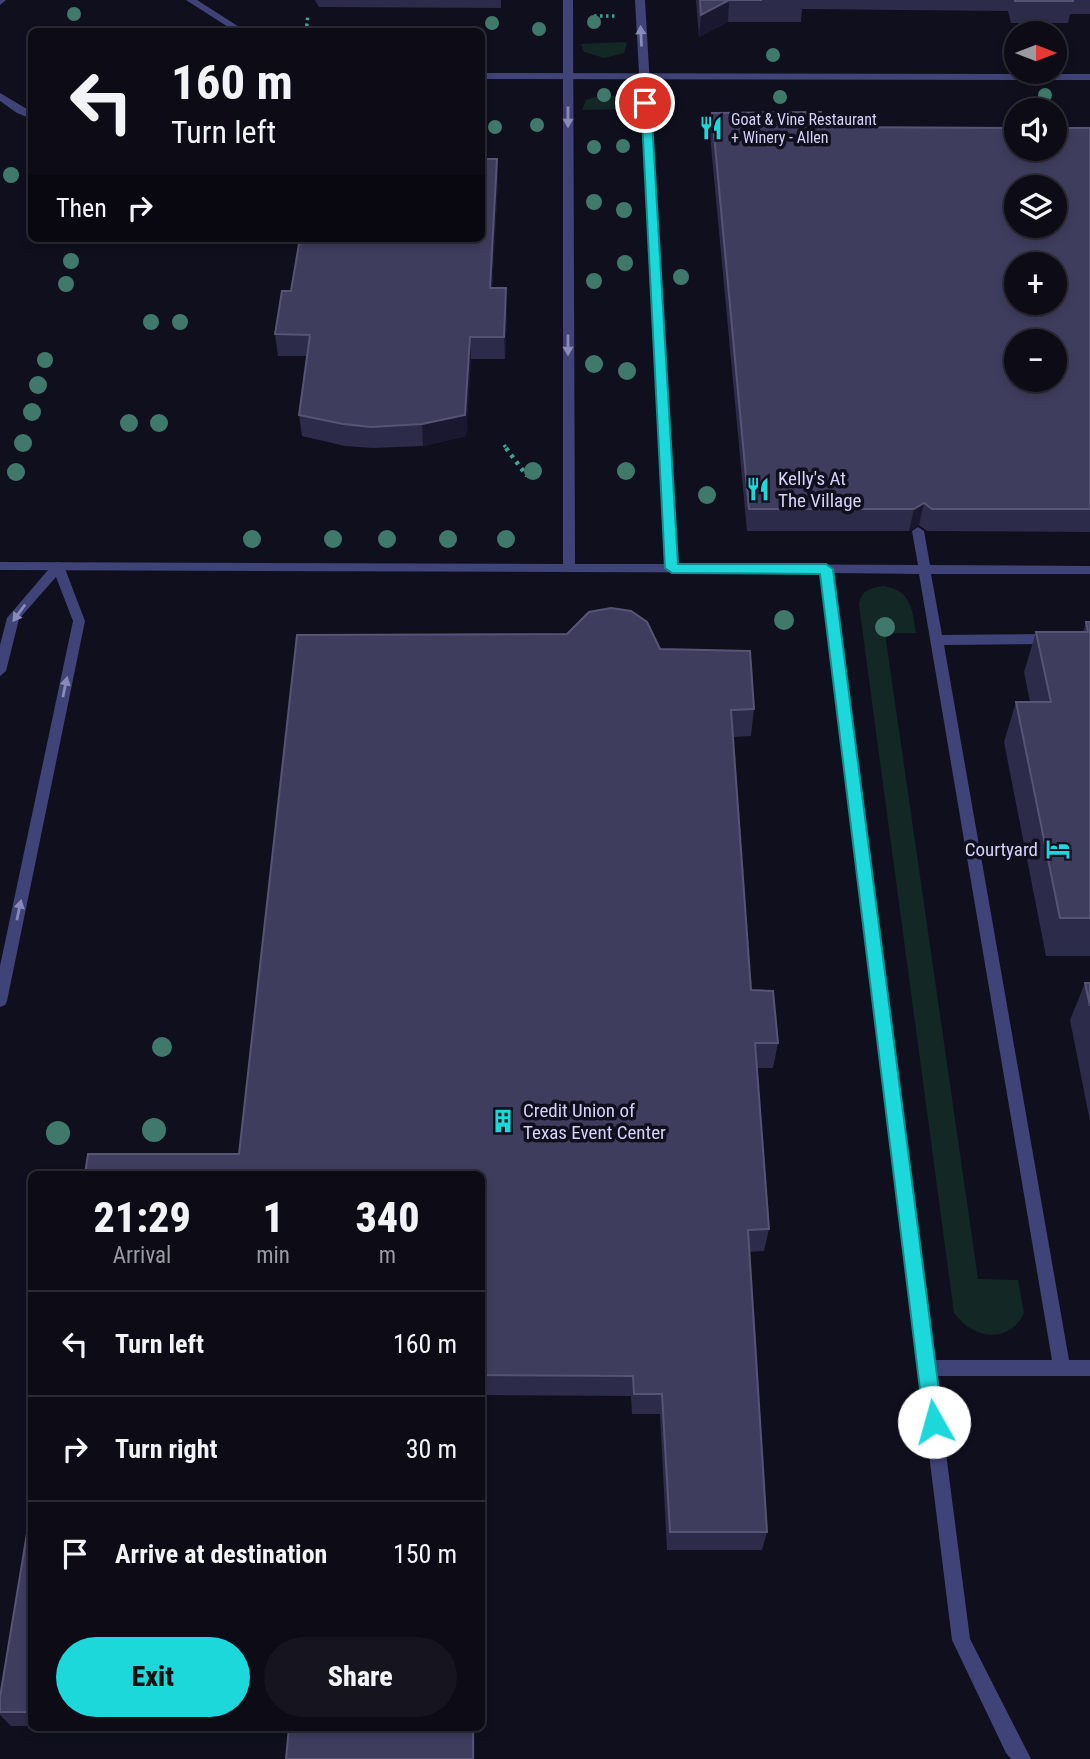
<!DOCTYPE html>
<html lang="en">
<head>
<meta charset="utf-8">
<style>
	:root { --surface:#0c0b16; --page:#15141f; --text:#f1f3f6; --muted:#9a9ba1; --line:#2c2b35; --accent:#1dd8db }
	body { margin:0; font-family:"Roboto Condensed",sans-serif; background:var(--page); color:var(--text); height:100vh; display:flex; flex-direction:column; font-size:26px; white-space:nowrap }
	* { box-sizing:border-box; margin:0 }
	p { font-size:23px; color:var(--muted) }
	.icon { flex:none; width:38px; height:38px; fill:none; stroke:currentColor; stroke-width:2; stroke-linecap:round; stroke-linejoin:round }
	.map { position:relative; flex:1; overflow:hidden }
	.sheet { position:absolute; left:28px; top:1171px; width:457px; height:560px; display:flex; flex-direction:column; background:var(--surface); border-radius:10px; box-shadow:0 4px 10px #0003,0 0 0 2px var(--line) }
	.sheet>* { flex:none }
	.guide { position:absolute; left:28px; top:28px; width:457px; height:214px; border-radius:10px; box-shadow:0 4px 10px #0003,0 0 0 2px var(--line); background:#0c0b16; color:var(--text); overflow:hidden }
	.needle { width:46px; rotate:90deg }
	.controls { position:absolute; left:1004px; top:21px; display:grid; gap:14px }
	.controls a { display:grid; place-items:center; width:63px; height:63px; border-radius:50%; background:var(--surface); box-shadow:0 4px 10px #0003,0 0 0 2px var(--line); font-size:35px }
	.pin { position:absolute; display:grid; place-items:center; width:60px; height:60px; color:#fff; margin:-30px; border:4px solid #fff; border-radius:50%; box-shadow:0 2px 7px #0007 }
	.me { position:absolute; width:77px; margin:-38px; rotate:353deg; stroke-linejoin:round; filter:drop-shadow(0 0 5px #0008) }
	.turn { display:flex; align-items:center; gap:24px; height:147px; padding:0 28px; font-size:32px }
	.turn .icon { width:91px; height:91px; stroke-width:2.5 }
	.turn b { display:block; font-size:49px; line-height:60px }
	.then { display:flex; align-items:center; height:66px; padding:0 28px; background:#0003; gap:14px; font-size:26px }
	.eta { display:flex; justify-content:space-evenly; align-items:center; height:119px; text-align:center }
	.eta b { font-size:42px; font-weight:800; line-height:49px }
	.button { display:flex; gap:14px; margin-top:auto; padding:14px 28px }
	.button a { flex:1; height:80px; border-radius:42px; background:var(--accent); color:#111; font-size:28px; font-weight:800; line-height:80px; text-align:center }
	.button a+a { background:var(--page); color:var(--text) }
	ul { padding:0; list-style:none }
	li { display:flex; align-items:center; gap:21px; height:105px; padding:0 28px; border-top:2px solid var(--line) }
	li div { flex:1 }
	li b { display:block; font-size:26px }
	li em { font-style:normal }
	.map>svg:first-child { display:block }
	.green { fill:#132725 }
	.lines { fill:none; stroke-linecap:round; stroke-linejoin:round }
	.path-far1 { stroke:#3da293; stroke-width:3.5; stroke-dasharray:2.5 3.5; stroke-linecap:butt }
	.path { stroke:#3da293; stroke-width:4.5; stroke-dasharray:3.5 5; stroke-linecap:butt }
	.lane { fill:#404377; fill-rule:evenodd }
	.street { fill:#404377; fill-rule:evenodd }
	.tree { fill:#40796c }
	.wall { fill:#2d2b4a }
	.shaded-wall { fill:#1a1831 }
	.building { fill:#3f3d5d; stroke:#565475; stroke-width:2; fill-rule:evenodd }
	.oneway { fill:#8a8ab8 }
	.route { fill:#1dd8db; stroke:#138c8e; stroke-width:2 }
	.labels { text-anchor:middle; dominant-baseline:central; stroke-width:7; stroke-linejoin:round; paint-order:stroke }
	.far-poi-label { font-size:16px; fill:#d3d2f9; stroke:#100f1e; text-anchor:start }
	.poi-label { font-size:19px; fill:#d3d2f9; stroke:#100f1e; text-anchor:start }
</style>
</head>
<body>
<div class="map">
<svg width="1090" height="1759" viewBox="0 0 1090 1759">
	<rect width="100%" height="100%" fill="#100f1e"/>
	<!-- green -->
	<g class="green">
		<polygon points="624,42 627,43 624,53 604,58 584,52 581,44"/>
		<polygon points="605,94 626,99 630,109 582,110 586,100"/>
		<path d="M883,586c28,4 29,22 33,47h-31l93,646 40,1 6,33c-15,32 -51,26 -70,0l-95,-708c1,-14 11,-17 24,-19z"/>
	</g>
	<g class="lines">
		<!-- path-far1 -->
		<g class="path-far1">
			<polyline points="594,16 617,16"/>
			<polyline points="306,32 308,15"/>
			<polyline points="504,445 507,449"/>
		</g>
		<!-- path -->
		<polyline class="path" points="506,448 527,476"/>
		<!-- lane -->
		<g class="lane">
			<polygon points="0,0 6,0 0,5"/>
			<polygon points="186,0 197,0 247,32 236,32"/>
			<path d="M563,0h10l2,564h91l-31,-564h10l33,564 240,1 -6,-34 6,-4 6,4 6,34 160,1v8h-159l11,61 108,-1 6,5 -6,5 -106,1 125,715h21v16h-154l34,263 61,120h-20l-5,-6 -54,-113 -132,-1067 -820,-3v-8l563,2zM833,573l86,1 133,786h-118z"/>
			<polygon points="0,93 32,112 32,119 17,113 0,101"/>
		</g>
		<!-- street -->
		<g class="street">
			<polygon points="481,73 1090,74 1090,80 481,79"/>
			<polygon points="58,562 64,566 85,621 7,1001 5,1005 0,1007 0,966 73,621 56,577 19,619 6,671 0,676 0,645 7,618 54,563"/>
		</g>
	</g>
	<!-- trees -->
	<g class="tree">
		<circle cx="74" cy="14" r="7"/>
		<circle cx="594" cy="22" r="7"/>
		<circle cx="492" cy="23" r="7"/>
		<circle cx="539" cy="29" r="7"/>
		<circle cx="773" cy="55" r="7"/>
		<circle cx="604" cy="95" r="7"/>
		<circle cx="1045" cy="95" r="7"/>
		<circle cx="780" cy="97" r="7"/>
		<circle cx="537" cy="125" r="7"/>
		<circle cx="495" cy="127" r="7"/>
		<circle cx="623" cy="146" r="7"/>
		<circle cx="594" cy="147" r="7"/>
		<circle cx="11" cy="175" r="8"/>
		<circle cx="594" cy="202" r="8"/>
		<circle cx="624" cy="210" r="8"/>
		<circle cx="71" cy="261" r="8"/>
		<circle cx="625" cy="263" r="8"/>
		<circle cx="681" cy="277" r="8"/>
		<circle cx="594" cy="281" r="8"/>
		<circle cx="66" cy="284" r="8"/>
		<circle cx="151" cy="322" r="8"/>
		<circle cx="180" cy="322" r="8"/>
		<circle cx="45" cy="360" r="8"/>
		<circle cx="594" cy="364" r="9"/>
		<circle cx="627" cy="371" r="9"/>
		<circle cx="38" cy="385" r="9"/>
		<circle cx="32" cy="412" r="9"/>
		<circle cx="129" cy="423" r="9"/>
		<circle cx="159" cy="423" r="9"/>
		<circle cx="23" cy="443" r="9"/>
		<circle cx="533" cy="471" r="9"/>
		<circle cx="626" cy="471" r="9"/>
		<circle cx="16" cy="472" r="9"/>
		<circle cx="707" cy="495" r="9"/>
		<circle cx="252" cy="539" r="9"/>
		<circle cx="333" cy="539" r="9"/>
		<circle cx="387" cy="539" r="9"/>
		<circle cx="448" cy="539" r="9"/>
		<circle cx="506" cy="539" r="9"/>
		<circle cx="784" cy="620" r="10"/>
		<circle cx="885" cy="627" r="10"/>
		<circle cx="162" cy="1047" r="10"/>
		<circle cx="154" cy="1130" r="12"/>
		<circle cx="58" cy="1133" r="12"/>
	</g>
	<!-- wall -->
	<g class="wall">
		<polygon points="315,0 501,0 501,8 319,7"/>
		<polygon points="696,0 1090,0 1090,14 1070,14 1068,23 1011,23 1008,11 802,9 801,22 728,22 699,37"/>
		<polygon points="712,113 824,127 1090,128 1090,532 927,531 919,525 909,531 747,531 710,135"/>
		<polygon points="481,126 484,147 483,159 497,159 498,181 492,288 507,310 505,359 471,359 466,436 423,446 373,448 345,446 302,436 299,415 307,356 278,356 275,334 291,291"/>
		<polygon points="1086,622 1090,622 1090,956 1046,956 1004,742 1016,702 1030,702 1024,672 1036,632 1083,632"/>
		<polygon points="660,649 754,709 751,736 733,737 751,990 778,1043 773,1068 757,1068 769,1229 764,1251 749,1252 767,1532 762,1550 667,1550 660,1414 632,1414 631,1396 481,1395 481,1174 239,1154"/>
		<polygon points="1085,983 1090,983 1090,1121 1070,1020"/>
		<polygon points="32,1503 32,1726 11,1726 0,1715 0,1697"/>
	</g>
	<!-- shaded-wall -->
	<g class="shaded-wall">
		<polygon points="729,0 728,22 699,37 701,15"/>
		<polygon points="483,126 484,147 481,180 481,153"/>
		<polygon points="497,159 498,181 491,310 490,288"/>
		<polygon points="506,288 507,310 505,359 504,337"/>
		<polygon points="470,337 471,359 466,436 423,446 422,424"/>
		<polygon points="924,503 919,525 909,531 914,509"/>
		<rect x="473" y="1727" width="2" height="32"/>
	</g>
	<!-- building -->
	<g class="building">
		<polygon points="700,0 762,0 729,0 701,15"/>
		<rect x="1015" y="0" width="58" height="1"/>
		<path d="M821,112l3,15 193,1v21h38v-21h35v381h-158l-8,-6 -10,6h-165l-37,-396zM1017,187h38v39h-38zM1017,264h38v39h-38zM1017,341h38v39h-38z"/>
		<polygon points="481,126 483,126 481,153"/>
		<polygon points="481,159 497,159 490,288 506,288 504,337 470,337 465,415 422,424 371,427 343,424 299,415 310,335 275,334 282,291 291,291 300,238 481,238"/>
		<polygon points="611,608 631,611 647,622 660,649 750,651 754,709 731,710 751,990 773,991 778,1043 755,1043 769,1229 748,1230 767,1532 670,1532 662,1394 634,1394 633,1376 481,1375 481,1174 85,1174 88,1154 239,1154 297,635 567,634 589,612"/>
		<polygon points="1086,622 1090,622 1090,918 1060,918 1016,702 1051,702 1036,632 1088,632"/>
		<polygon points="1085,983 1090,983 1090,1006"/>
		<polygon points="32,1503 32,1712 0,1712 0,1697"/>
		<polygon points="289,1727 473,1727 473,1759 286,1759"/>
	</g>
	<!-- one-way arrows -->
	<defs><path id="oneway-solid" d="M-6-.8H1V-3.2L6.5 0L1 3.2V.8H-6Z" transform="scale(1.75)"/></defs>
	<g class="oneway">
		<use href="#oneway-solid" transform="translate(641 36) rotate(-93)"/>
		<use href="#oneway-solid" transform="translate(568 117) rotate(90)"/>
		<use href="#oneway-solid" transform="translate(568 345) rotate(90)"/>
		<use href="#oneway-solid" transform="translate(19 613) rotate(126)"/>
		<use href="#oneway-solid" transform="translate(65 687) rotate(-78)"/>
		<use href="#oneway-solid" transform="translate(19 910) rotate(-78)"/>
	</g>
	<!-- route -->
	<polygon class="route" points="641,100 651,103 678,564 826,564 833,569 943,1422 940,1429 934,1432 927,1429 924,1422 820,574 672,573 665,568"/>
	<!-- icons -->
	<defs>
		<g id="restaurant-bare" transform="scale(1.89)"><path d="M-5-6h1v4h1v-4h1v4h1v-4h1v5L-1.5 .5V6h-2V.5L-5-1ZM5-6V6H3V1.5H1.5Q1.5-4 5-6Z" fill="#1dd8db" stroke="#100f1e" stroke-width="2.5" paint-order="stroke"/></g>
		<g id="hotel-bare" transform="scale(1.89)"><path d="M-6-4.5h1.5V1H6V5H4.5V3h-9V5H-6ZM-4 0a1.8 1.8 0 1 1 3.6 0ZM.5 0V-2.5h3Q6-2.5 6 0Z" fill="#1dd8db" stroke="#100f1e" stroke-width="2.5" paint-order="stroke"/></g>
		<g id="building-bare" transform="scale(1.89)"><path d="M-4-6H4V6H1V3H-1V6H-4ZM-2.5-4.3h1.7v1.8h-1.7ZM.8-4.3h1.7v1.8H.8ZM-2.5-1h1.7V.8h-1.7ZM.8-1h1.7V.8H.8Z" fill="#1dd8db" stroke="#100f1e" stroke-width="2.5" paint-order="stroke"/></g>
	</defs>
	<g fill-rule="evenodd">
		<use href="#restaurant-bare" x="711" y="128"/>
		<use href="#restaurant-bare" x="758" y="489"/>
		<use href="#hotel-bare" x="1058" y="849"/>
		<use href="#building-bare" x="503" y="1121"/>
	</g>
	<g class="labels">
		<!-- far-poi labels -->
		<g class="far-poi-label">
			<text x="731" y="119">Goat &amp; Vine Restaurant<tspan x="731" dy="18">+ Winery - Allen</tspan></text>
		</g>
		<!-- poi labels -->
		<g class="poi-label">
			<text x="778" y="478">Kelly's At<tspan x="778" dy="22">The Village</tspan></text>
			<text x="1038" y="849" text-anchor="end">Courtyard</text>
			<text x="523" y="1110">Credit Union of<tspan x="523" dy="22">Texas Event Center</tspan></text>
		</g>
	</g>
</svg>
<div class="controls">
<a><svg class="needle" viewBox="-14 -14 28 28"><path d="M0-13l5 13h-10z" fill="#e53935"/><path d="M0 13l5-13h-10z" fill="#9a9ba1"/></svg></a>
<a><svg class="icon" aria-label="sound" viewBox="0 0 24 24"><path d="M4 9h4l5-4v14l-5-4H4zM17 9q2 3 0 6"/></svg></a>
<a><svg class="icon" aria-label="layers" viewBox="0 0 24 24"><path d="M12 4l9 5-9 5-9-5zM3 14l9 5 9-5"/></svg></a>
<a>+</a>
<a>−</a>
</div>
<div class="pin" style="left:645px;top:103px;background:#d93025"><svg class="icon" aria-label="arrive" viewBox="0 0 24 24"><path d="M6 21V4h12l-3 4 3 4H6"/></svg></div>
<svg class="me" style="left:934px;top:1422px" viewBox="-20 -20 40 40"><circle r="19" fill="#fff"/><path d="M0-13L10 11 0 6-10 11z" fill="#1dd8db"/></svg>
<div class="guide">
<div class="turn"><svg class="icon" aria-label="left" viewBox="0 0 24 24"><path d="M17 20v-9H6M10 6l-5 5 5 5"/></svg><div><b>160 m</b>Turn left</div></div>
<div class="then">Then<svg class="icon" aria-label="right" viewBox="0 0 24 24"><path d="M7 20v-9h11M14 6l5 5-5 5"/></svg></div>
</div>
<section class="sheet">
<div class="eta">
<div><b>21:29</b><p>Arrival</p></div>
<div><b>1</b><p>min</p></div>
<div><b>340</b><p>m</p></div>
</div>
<ul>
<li><svg class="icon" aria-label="left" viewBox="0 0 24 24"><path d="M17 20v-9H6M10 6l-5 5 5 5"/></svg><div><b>Turn left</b></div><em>160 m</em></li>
<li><svg class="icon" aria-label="right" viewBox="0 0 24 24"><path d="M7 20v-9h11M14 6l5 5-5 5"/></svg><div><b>Turn right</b></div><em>30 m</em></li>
<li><svg class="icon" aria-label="arrive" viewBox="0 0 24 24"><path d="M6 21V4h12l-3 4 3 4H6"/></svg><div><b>Arrive at destination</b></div><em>150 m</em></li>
</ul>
<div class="button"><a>Exit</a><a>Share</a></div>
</section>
</div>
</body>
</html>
